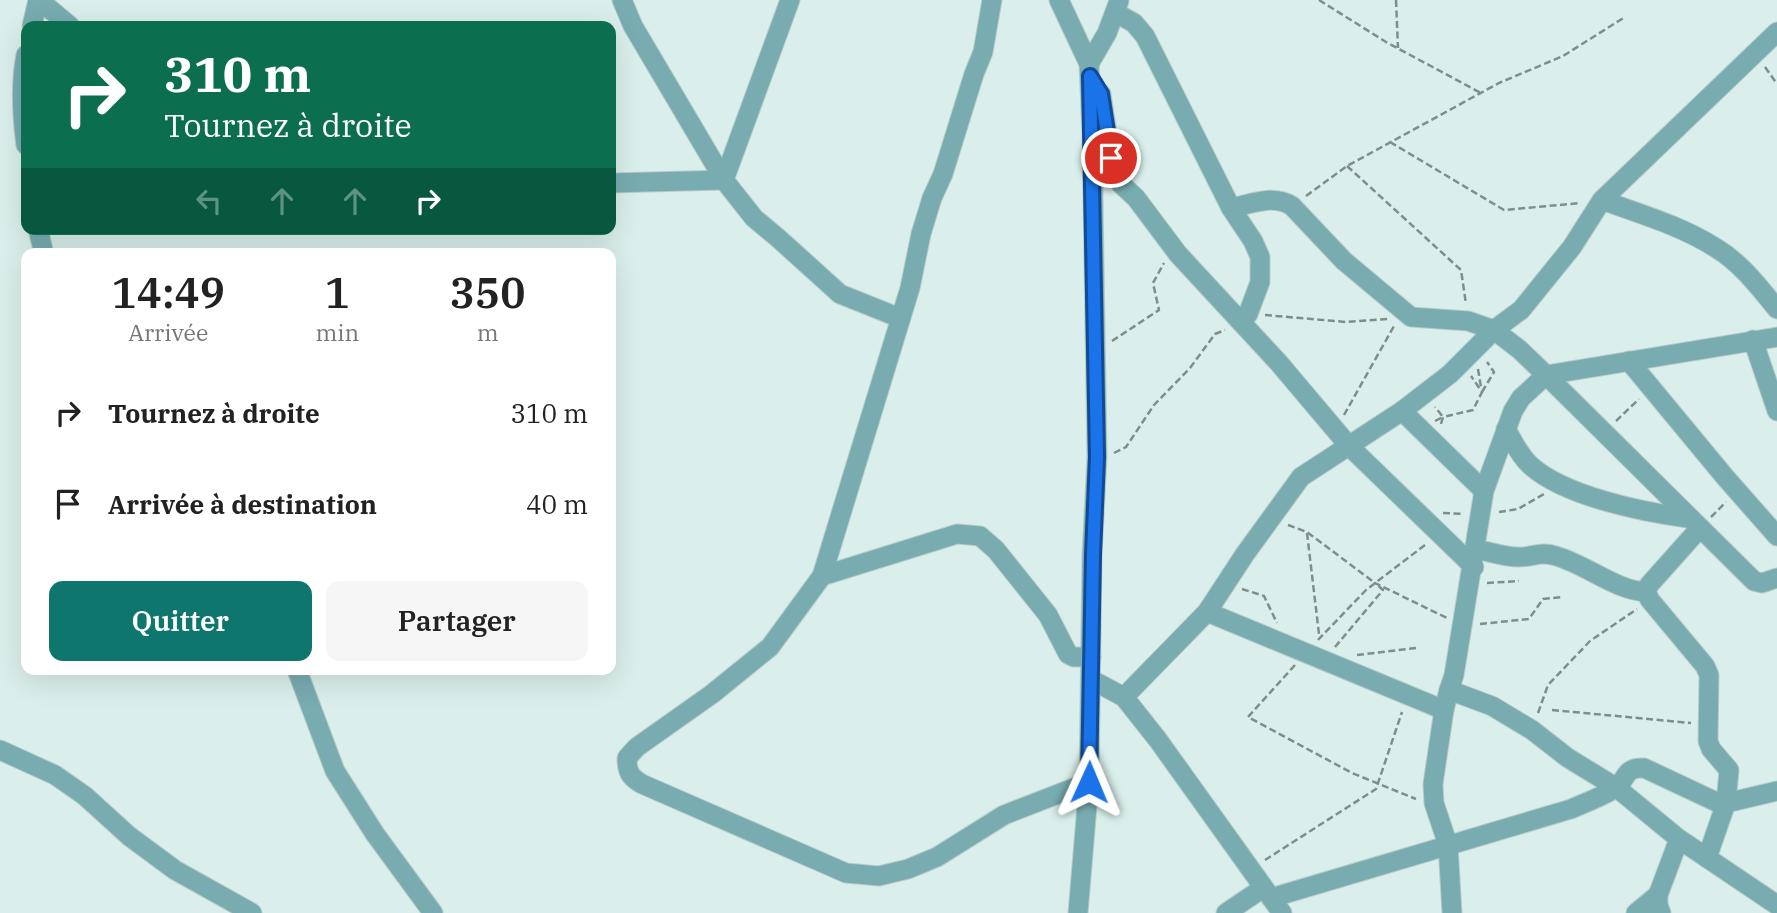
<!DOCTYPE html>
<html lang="fr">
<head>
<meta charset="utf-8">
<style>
	:root { --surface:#fff; --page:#f6f6f6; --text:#222; --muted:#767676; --accent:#0f766e }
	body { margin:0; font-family:"IBM Plex Serif",serif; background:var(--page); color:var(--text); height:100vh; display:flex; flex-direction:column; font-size:26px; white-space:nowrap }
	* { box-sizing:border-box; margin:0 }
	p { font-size:23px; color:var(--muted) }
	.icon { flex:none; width:38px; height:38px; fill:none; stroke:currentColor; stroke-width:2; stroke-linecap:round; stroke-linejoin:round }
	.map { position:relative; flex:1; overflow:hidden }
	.side { position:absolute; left:21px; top:248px; width:595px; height:427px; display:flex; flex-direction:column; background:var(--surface); border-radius:14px; box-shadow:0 7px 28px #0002 }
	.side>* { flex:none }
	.top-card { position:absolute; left:21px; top:21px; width:595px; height:214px; border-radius:14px; box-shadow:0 7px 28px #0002; background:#0b6e4f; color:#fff; overflow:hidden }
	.pin { position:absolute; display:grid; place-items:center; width:60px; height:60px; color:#fff; margin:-30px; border:4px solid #fff; border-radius:50%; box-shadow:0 2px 7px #0007 }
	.me { position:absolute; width:77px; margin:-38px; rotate:1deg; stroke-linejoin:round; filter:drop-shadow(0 0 5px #0008) }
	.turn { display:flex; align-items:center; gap:24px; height:147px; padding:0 28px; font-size:32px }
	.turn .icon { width:91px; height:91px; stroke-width:2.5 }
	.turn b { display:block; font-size:49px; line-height:60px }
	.lanes { display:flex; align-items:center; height:66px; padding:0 28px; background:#0003; justify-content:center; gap:35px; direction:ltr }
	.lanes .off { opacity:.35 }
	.eta { display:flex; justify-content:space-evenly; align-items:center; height:119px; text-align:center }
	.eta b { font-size:42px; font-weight:600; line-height:49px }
	.cta { display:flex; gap:14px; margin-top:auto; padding:14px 28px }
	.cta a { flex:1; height:80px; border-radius:14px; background:var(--accent); color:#fff; font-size:28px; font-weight:600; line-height:80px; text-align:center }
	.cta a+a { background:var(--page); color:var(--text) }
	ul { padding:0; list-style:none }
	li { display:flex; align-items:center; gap:21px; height:91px; padding:0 28px }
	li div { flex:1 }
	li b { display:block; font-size:26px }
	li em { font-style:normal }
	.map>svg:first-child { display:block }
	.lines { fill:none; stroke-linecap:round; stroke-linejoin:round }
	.minor-casing { stroke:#b8cbc7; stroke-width:21 }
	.path { stroke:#7f8e8b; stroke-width:2.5; stroke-dasharray:7 3.5; stroke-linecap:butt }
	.minor { stroke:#78acb1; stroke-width:19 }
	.route-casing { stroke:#114b97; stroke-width:18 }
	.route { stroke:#1a73e8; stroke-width:12 }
</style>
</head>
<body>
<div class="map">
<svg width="1777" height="913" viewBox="0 0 1777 913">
	<rect width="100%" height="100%" fill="#daefeb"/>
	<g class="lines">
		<!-- minor casing -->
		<g class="minor-casing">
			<g id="minor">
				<polyline points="39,0 70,26"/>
				<polyline points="622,0 633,26 724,180 754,218 778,238 840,294 900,318"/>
				<path d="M992,0l-9,52 -9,22 -31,100 -11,24 -11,36 -11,54 -88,288 -52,71 -58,47 -75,53 -10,11c0,14 3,19 15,26l204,89 33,3 29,-7 29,-12 67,-42 85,-33"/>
				<polyline points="1059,0 1089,64 1092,133 1097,457 1092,555 1089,782 1078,913"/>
				<polyline points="1116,13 1134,23 1145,36 1231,208 1253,241 1260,257 1260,282 1248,314 1239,320"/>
				<polyline points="32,26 38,0"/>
				<path d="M1777,32l-175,168c38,14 80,26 114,48 25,15 43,39 61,61"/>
				<path d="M26,55c-6,30 -4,60 0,90"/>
				<polyline points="1089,64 1107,33 1119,1"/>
				<polyline points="1101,94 1113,172 1121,184 1136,198 1178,254 1278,362 1349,446 1474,567"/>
				<polyline points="724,180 790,0"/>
				<polyline points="611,183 724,180"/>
				<path d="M1231,208c21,-4 42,-14 61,-2l52,55 67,56 57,4 26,9 26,20 26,25 208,206 8,2 15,-5"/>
				<polyline points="38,229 44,254"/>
				<polyline points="1753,340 1777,411"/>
				<polyline points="1629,361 1725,477 1777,536"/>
				<polyline points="1402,411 1484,491"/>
				<path d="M1506,429c7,12 13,26 24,36 34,31 112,47 158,53"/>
				<polyline points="1699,529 1649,585 1646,592 1650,600 1705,666 1709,675 1708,741 1711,749 1729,770 1726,803"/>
				<path d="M1476,549c14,3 29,8 43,8 15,0 21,-6 37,-1 31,9 59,34 90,36"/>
				<polyline points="822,576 957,534 980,536 996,550 1048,615 1068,654 1074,657 1091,657"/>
				<polyline points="1207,612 1245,554 1301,477 1402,411 1450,374 1494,330 1521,310 1572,247 1602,200"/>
				<polyline points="297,670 335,771 375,834 433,913"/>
				<polyline points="1092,680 1124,697 1207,612 1444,710 1449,690 1492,706 1532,730 1568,758 1617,788 1679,839 1777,905"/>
				<polyline points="1449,690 1454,675 1484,491 1513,411 1521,398 1546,375 1777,337"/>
				<polyline points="1124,697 1158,740 1282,913"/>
				<polyline points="1444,710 1433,784 1434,803 1448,845 1452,913"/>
				<polyline points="0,750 55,775 85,796 129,836 175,870 252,913"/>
				<polyline points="1707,858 1726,803 1777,791"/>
				<path d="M1271,898l300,-89c14,-6 30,-12 43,-20 14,-8 8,-22 30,-21l81,38"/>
				<polyline points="1226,913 1263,888"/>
				<polyline points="1636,913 1658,895"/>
				<polyline points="1661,913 1658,905 1658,895 1679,839"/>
			</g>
		</g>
		<!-- path -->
		<g class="path">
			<polyline points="1319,0 1386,42 1481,93"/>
			<polyline points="1396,0 1398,48"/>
			<polyline points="1765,67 1777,84"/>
			<polyline points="1390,142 1504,210 1581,203"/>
			<polyline points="1347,166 1461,270 1466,304"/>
			<polyline points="1306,196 1347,166 1499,83 1563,56 1625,17"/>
			<polyline points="1265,315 1346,322 1388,319"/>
			<polyline points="1112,341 1159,310 1153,283 1164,263"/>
			<polyline points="1478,369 1481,387"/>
			<polyline points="1482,392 1494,372 1487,362"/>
			<polyline points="1344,415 1394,326"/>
			<polyline points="1435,421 1443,417 1435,407"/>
			<polyline points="1616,421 1639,399"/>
			<polyline points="1441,424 1443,417 1473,410 1482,392 1471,376"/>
			<polyline points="1114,453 1126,447 1154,405 1190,368 1215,334 1225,330"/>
			<polyline points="1499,512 1518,509 1544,494"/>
			<polyline points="1443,513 1464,514"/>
			<polyline points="1711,517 1726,502"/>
			<polyline points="1288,525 1307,532 1375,583"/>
			<polyline points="1307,533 1319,634"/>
			<polyline points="1487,583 1519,581"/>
			<polyline points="1242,589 1264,596 1277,623"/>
			<polyline points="1480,624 1529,619 1543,599 1562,597"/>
			<polyline points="1318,640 1366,590 1425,545"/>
			<polyline points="1335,647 1383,590 1375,583 1447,618"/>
			<polyline points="1357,655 1416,648"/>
			<polyline points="1295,665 1248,717 1352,773 1416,799"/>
			<polyline points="1552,710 1691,723"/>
			<polyline points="1538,713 1548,685 1590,641 1637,609"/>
			<polyline points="1265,860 1376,789 1402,712"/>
		</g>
		<!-- minor -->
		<use href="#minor" class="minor"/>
	</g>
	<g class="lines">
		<!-- route casing -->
		<g class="route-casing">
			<polyline id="route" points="1089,782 1093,555 1097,457 1090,76 1101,94 1111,158"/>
		</g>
		<!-- route -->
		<use href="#route" class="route"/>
	</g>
</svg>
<div class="pin" style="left:1111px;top:158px;background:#d93025"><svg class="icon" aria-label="arrive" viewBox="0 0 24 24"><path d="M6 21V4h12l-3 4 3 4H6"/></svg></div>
<svg class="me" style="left:1089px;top:782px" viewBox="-20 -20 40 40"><path d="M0-17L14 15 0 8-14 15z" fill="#1a73e8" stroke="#fff" stroke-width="4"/></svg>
<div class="top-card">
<div class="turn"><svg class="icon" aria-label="right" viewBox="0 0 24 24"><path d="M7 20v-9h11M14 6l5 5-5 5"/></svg><div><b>310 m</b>Tournez à droite</div></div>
<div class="lanes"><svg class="icon off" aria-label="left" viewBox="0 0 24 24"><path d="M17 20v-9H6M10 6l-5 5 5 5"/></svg><svg class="icon off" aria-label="ahead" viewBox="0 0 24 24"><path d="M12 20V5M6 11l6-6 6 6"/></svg><svg class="icon off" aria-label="ahead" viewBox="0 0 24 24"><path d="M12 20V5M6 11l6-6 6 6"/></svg><svg class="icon" aria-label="right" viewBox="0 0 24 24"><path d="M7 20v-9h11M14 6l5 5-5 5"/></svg></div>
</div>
<section class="side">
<div class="eta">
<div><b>14:49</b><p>Arrivée</p></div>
<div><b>1</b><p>min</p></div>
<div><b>350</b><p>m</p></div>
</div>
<ul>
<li><svg class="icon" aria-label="right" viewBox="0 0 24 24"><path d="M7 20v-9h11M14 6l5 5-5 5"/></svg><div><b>Tournez à droite</b></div><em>310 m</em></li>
<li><svg class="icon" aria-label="arrive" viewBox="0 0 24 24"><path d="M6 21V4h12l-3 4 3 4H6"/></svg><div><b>Arrivée à destination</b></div><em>40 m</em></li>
</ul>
<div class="cta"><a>Quitter</a><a>Partager</a></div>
</section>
</div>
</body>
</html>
